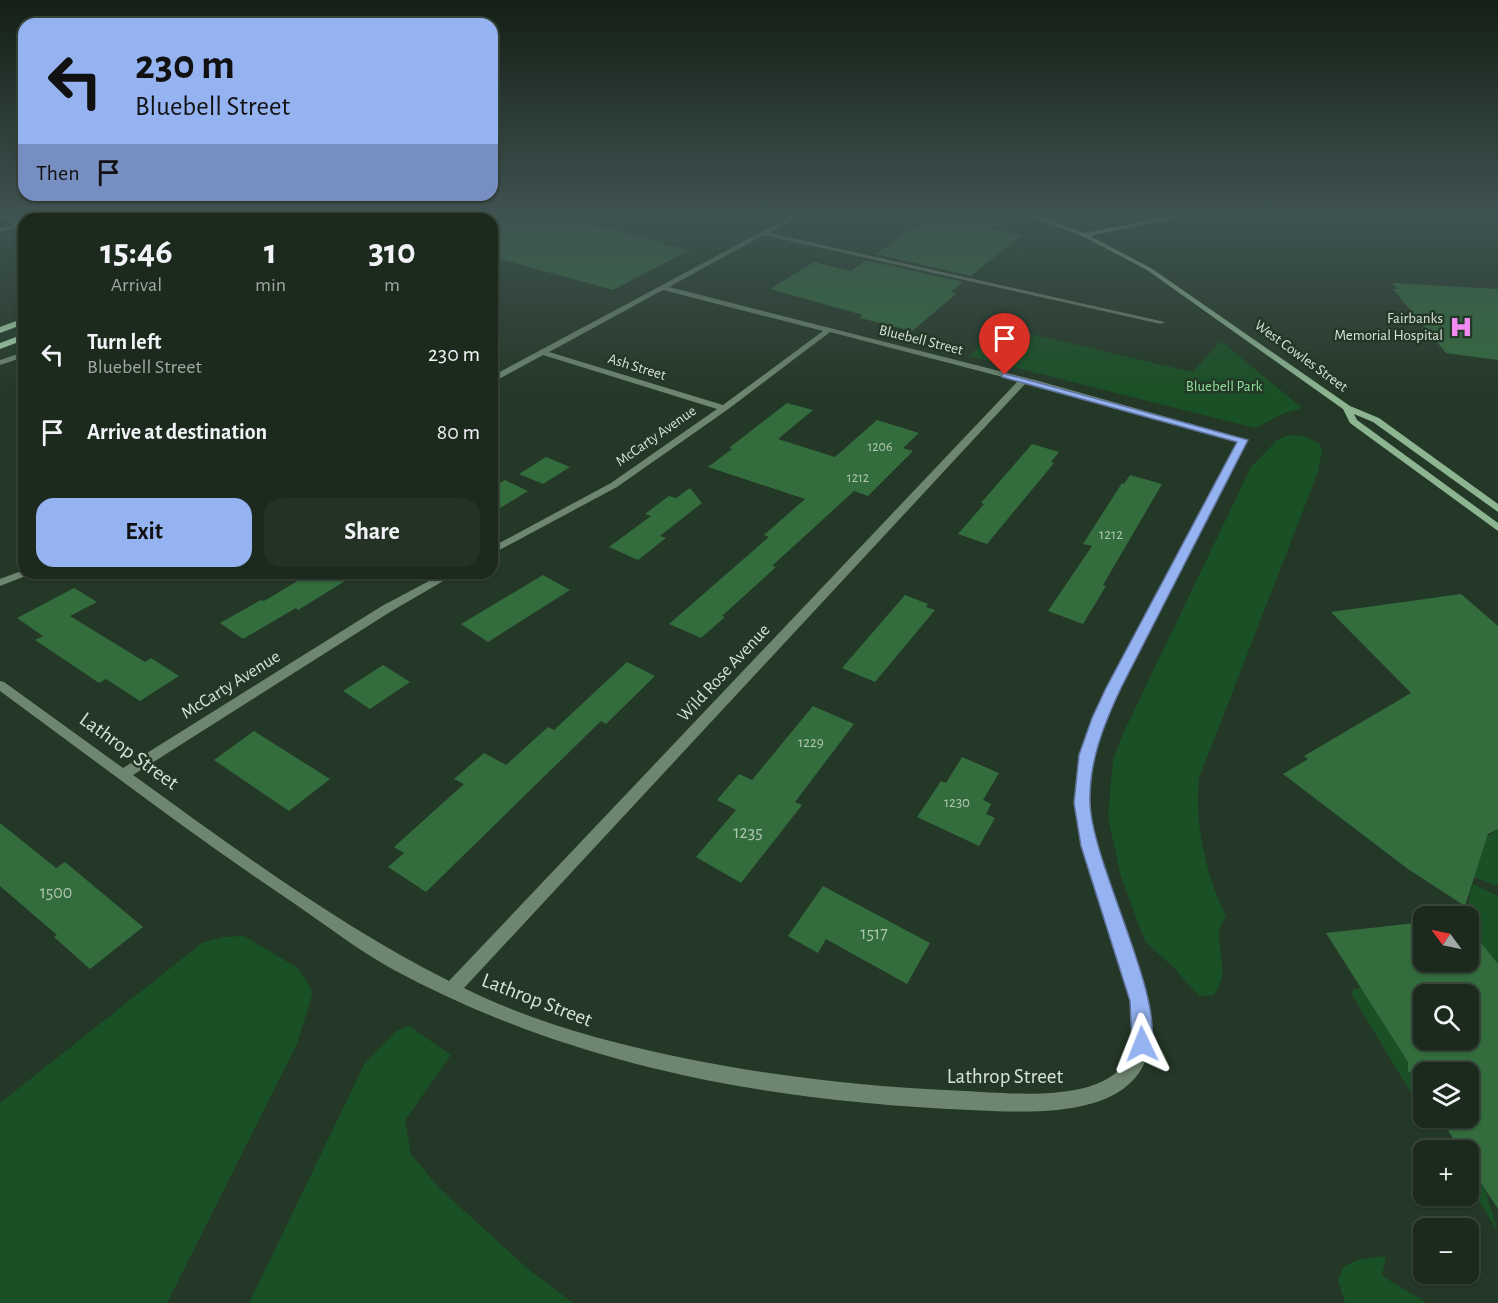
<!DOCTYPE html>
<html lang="en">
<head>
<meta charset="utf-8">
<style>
	:root { --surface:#1b2a1d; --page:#243226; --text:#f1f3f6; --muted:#a0a7a4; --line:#39463b; --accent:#95b2f1 }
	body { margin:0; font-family:"Alegreya Sans",sans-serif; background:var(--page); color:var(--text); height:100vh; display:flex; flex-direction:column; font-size:22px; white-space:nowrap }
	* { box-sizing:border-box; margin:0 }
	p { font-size:20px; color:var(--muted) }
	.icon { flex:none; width:33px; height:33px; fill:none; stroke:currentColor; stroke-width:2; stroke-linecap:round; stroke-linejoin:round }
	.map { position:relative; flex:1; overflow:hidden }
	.details { position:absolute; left:18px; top:213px; width:480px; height:366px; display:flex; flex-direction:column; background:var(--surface); border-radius:18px; box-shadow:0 2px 4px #0004,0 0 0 2px var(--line) }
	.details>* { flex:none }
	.hud { position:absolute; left:18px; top:18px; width:480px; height:183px; border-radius:18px; box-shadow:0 2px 4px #0004,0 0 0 2px var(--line); background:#95b2f1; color:#111; overflow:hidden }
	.needle { width:39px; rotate:303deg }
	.tools { position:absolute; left:1413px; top:906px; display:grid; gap:12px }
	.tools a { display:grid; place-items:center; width:66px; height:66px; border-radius:12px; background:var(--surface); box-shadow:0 2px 4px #0004,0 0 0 2px var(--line); font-size:30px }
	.pin { position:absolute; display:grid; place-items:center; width:51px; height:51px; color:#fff; margin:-62px -26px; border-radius:50% 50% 50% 0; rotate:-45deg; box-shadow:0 0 6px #0007 }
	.pin .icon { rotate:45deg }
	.me { position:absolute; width:66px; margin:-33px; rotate:358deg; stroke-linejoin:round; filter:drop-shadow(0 0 4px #0008) }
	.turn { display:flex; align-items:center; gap:21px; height:126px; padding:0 18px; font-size:27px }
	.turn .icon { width:78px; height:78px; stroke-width:2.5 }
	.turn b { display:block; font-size:42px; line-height:51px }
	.then { display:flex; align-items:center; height:57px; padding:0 18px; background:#0003; gap:12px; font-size:22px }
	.eta { display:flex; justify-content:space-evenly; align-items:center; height:102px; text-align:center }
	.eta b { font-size:36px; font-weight:700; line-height:42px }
	.cta { display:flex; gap:12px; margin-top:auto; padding:12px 18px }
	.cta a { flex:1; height:69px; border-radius:18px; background:var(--accent); color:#111; font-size:24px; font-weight:700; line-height:69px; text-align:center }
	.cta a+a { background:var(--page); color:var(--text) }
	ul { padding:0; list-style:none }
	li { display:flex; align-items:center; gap:18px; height:78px; padding:0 18px }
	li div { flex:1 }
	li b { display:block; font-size:22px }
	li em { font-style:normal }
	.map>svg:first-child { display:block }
	.green { fill:#1a5025 }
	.building { fill:#336c3d; fill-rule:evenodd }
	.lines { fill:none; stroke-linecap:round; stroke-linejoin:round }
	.street { fill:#6e8670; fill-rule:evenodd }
	.secondary { fill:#8eb592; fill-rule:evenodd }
	.primary { fill:#a7d9ac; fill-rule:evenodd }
	.route { fill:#95b2f1; stroke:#61749d; stroke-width:1.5 }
	.labels { text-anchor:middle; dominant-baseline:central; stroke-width:5; stroke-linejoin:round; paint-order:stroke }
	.far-number-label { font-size:14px; fill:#aec5b1 }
	.far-poi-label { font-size:15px; fill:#d7e3d8; stroke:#243827; text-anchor:end }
	.far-street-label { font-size:15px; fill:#d7e3d8; stroke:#243827 }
	.far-park-label { font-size:15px; fill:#8fdf9a; stroke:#243827 }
	.number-label { font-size:15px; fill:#aec5b1 }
	.street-label { font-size:18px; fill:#d7e3d8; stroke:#243827 }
	.near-number-label { font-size:18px; fill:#aec5b1 }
	.near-street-label { font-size:21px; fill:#d7e3d8; stroke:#243827 }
</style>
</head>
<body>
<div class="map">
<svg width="1498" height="1303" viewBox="0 0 1498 1303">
	<rect width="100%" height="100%" fill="#243827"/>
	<!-- green -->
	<g class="green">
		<polygon points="1001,327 1192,372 1221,341 1302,408 1284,413 1255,428 969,356"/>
		<path d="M1289,435c12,0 22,3 31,10l2,6 -4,21 -119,306c-5,49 7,95 27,139 -15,15 -1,40 -4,60 -1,6 -5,12 -8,18l-15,1 -26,-29 -28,-26 -24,-64 -13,-60 5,-57 9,-24 129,-269 26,-27z"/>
		<polygon points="1498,829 1498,886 1474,877 1487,837"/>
		<path d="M1473,884l25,12v59l-6,-1 6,2v8c-21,-23 -37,-49 -25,-80z"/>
		<polygon points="244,936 298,968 313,992 297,1044 167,1303 0,1303 0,1103 202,943 224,937"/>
		<polygon points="1361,987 1408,1062 1408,1067 1423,1091 1423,1113 1352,995 1353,990"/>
		<polygon points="409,1026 451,1055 405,1120 411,1154 439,1188 528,1269 573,1303 249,1303 365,1063 395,1032"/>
		<polygon points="1468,1163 1485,1189 1498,1232 1469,1185"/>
		<polygon points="1386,1256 1382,1276 1427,1303 1345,1303 1338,1280 1344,1266 1358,1260"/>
	</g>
	<!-- building -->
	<g class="building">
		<polygon points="492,214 606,214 585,223 666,242 663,244 689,250 613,290 492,257"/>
		<polygon points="930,218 959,223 967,218 996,224 989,229 1022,235 971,276 875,254"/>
		<polygon points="866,260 963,282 951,292 957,293 912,331 860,318 863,315 770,289 814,262 851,271"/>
		<polygon points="1392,283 1498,289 1498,360 1446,353 1393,289 1398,289"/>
		<polygon points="787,403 813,410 778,439 835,457 877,420 919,433 903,448 913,451 868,496 854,491 772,566 776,567 722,616 725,617 701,638 669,624 769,537 764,535 805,499 708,467 732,449 729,448"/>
		<polygon points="1032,444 1059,452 1051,462 1054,463 987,544 958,534 984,504 981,503"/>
		<polygon points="546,457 570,467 543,484 519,474"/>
		<polygon points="1130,475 1162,484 1103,585 1106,586 1083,624 1048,611 1092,546 1083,544 1122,483 1124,484"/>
		<polygon points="505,480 528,491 492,513 492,487"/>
		<polygon points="690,488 702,503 660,536 666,538 638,560 609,547 651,516 645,514 669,496 676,498"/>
		<polygon points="311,573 358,573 298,610 296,608 243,639 220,623 261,600 264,601"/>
		<polygon points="543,575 570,590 488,642 461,624"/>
		<polygon points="74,588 97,602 70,616 145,662 151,658 179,676 140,701 106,679 99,683 35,640 43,636 17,618"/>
		<polygon points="1461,594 1498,626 1498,829 1488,834 1465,906 1408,869 1283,774 1308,759 1304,756 1411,693 1331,612"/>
		<polygon points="905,595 928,604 926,607 935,610 875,682 842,668"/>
		<polygon points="627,662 655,676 606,724 601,721 426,892 388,867 404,853 394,847 464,784 454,779 484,753 506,765 548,727 554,730"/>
		<polygon points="383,665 410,682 370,709 343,691"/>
		<polygon points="813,706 854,724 795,802 802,805 741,883 696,857 736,810 717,800 739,774 752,780"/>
		<polygon points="254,731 295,757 330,779 289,811 214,760"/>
		<polygon points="962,757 999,773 983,800 991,804 986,814 995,818 979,846 917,817 941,781 946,783"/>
		<polygon points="0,823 56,868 65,862 143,927 90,969 54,937 57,935 0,886"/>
		<polygon points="823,886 930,943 907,984 826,939 818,953 788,936"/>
		<path d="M1424,922v40h44v-35l30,37v245l-30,-46v-13h-7l-20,-30 6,-2h21v-46h-60v-10l-82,-129zM1424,994h44v46h-44z"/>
	</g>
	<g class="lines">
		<!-- street -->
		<g class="street">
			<polygon points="0,214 21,222 24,221 24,225 0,232 0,228 15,224 0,218"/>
			<polygon points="49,214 57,214 43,219 34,219"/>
			<polygon points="373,214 381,214 370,219 362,219"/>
			<path d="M795,214h7l-33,19 396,89 -4,2 -397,-89 -95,52 370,94 209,59 -143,278c-9,28 -18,57 -15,88 4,52 28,107 45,157 7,21 15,41 16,63 1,13 -2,28 -8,40 -27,54 -123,46 -173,44 -204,-9 -395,-43 -576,-140 -35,-19 -68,-45 -102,-68 -100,-67 -195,-140 -292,-211v-10l4,1 119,86 259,-162 62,-33h13l-67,39 -257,163c100,72 206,151 316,206l569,-600 -188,-49 -103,78 -110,77 -125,67v-7l119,-64 106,-74 -174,-54 -48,26h-3v-5zM663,290l160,41 -100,74 -174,-53zM1026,383l212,58 -145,277 -14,37 -4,48 7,43 49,155c3,24 7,49 -12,69 -32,32 -112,23 -154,21 -118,-5 -233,-19 -347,-48 -52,-13 -106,-31 -154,-55z"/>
			<polygon points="24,352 24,357 0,365 0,360"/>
			<polygon points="24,570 24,573 29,573 28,575 0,586 0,579"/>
		</g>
		<!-- secondary -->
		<polygon class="secondary" points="1025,214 1033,214 1084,233 1184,214 1195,214 1090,236 1151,268 1350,406 1379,418 1498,504 1498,512 1373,422 1354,414 1357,420 1498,523 1498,531 1350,423 1343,409 1147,270 1082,236"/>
		<!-- primary -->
		<g class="primary">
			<polygon points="308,214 318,214 306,219 295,219"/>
			<polygon points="340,214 350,214 339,219 328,219"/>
			<polygon points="24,318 24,324 0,333 0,327"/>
			<polygon points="24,334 24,340 0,349 0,343"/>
		</g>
	</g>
	<!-- sky -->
	<linearGradient id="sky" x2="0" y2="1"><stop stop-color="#141f15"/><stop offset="0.54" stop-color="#3f5352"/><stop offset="1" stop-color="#3f5352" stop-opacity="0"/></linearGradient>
	<rect width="1498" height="396" fill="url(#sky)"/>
	<!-- route -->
	<path class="route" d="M1002,373l246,67 -127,248c-17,36 -32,73 -31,114 1,61 79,202 59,248l-7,3 -7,-3 -3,-6 -2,-43 -49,-155 -7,-43 5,-48 13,-37 14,-30 131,-246 -235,-65z"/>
	<!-- icons -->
	<defs>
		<g id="hospital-bare" transform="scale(1.8)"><path d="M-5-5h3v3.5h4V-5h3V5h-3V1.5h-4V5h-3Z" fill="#f38af1" stroke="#243827" stroke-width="2.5" paint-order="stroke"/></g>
	</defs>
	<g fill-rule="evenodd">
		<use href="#hospital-bare" x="1461" y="327"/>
	</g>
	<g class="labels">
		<!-- far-number labels -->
		<g class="far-number-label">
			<text x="880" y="447">1206</text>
			<text x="858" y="478">1212</text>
		</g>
		<!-- far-poi labels -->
		<g class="far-poi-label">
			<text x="1443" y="318">Fairbanks<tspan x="1443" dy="17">Memorial Hospital</tspan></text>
		</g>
		<!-- far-street labels -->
		<g class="far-street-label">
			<text transform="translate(921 340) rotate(14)">Bluebell Street</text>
			<text transform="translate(1301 356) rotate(36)">West Cowles Street</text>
			<text transform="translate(637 367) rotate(17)">Ash Street</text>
			<text transform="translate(656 436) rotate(-35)">McCarty Avenue</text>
		</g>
		<!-- far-park labels -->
		<g class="far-park-label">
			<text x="1224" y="386">Bluebell Park</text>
		</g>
		<!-- number labels -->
		<g class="number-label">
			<text x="1111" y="534">1212</text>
			<text x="811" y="742">1229</text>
			<text x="957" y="802">1230</text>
		</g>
		<!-- street labels -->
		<g class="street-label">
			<text transform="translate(724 673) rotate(-47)">Wild Rose Avenue</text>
			<text transform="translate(231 685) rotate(-32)">McCarty Avenue</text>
		</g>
		<!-- near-number labels -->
		<g class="near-number-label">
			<text x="748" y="833">1235</text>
			<text x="56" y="893">1500</text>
			<text x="874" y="934">1517</text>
		</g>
		<!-- near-street labels -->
		<g class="near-street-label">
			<text transform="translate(129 751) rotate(36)">Lathrop Street</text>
			<text transform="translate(537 1000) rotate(21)">Lathrop Street</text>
			<text x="1005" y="1076">Lathrop Street</text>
		</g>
	</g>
</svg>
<div class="tools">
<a><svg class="needle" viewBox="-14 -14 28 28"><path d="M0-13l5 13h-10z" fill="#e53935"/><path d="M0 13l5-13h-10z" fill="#a0a7a4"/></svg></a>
<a><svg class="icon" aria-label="search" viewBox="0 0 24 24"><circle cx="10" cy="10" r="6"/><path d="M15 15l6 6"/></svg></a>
<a><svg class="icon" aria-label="layers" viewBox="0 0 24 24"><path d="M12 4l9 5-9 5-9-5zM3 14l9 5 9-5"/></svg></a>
<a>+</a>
<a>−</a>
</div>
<div class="pin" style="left:1005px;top:375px;background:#d93025"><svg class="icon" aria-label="arrive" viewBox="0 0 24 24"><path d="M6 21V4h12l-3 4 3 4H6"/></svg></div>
<svg class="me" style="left:1142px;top:1044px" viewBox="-20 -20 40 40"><path d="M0-17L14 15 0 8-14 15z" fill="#95b2f1" stroke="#fff" stroke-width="4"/></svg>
<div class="hud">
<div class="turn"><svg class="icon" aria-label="left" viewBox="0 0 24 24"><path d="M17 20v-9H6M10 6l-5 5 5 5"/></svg><div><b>230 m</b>Bluebell Street</div></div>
<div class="then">Then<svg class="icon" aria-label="arrive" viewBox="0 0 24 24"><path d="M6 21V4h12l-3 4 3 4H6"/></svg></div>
</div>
<section class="details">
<div class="eta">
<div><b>15:46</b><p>Arrival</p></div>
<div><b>1</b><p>min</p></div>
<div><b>310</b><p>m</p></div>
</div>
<ul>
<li><svg class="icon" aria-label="left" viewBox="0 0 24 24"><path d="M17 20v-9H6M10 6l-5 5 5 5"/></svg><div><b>Turn left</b><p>Bluebell Street</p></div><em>230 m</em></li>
<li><svg class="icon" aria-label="arrive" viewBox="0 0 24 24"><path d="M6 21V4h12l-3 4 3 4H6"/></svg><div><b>Arrive at destination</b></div><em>80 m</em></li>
</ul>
<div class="cta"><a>Exit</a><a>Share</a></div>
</section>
</div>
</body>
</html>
